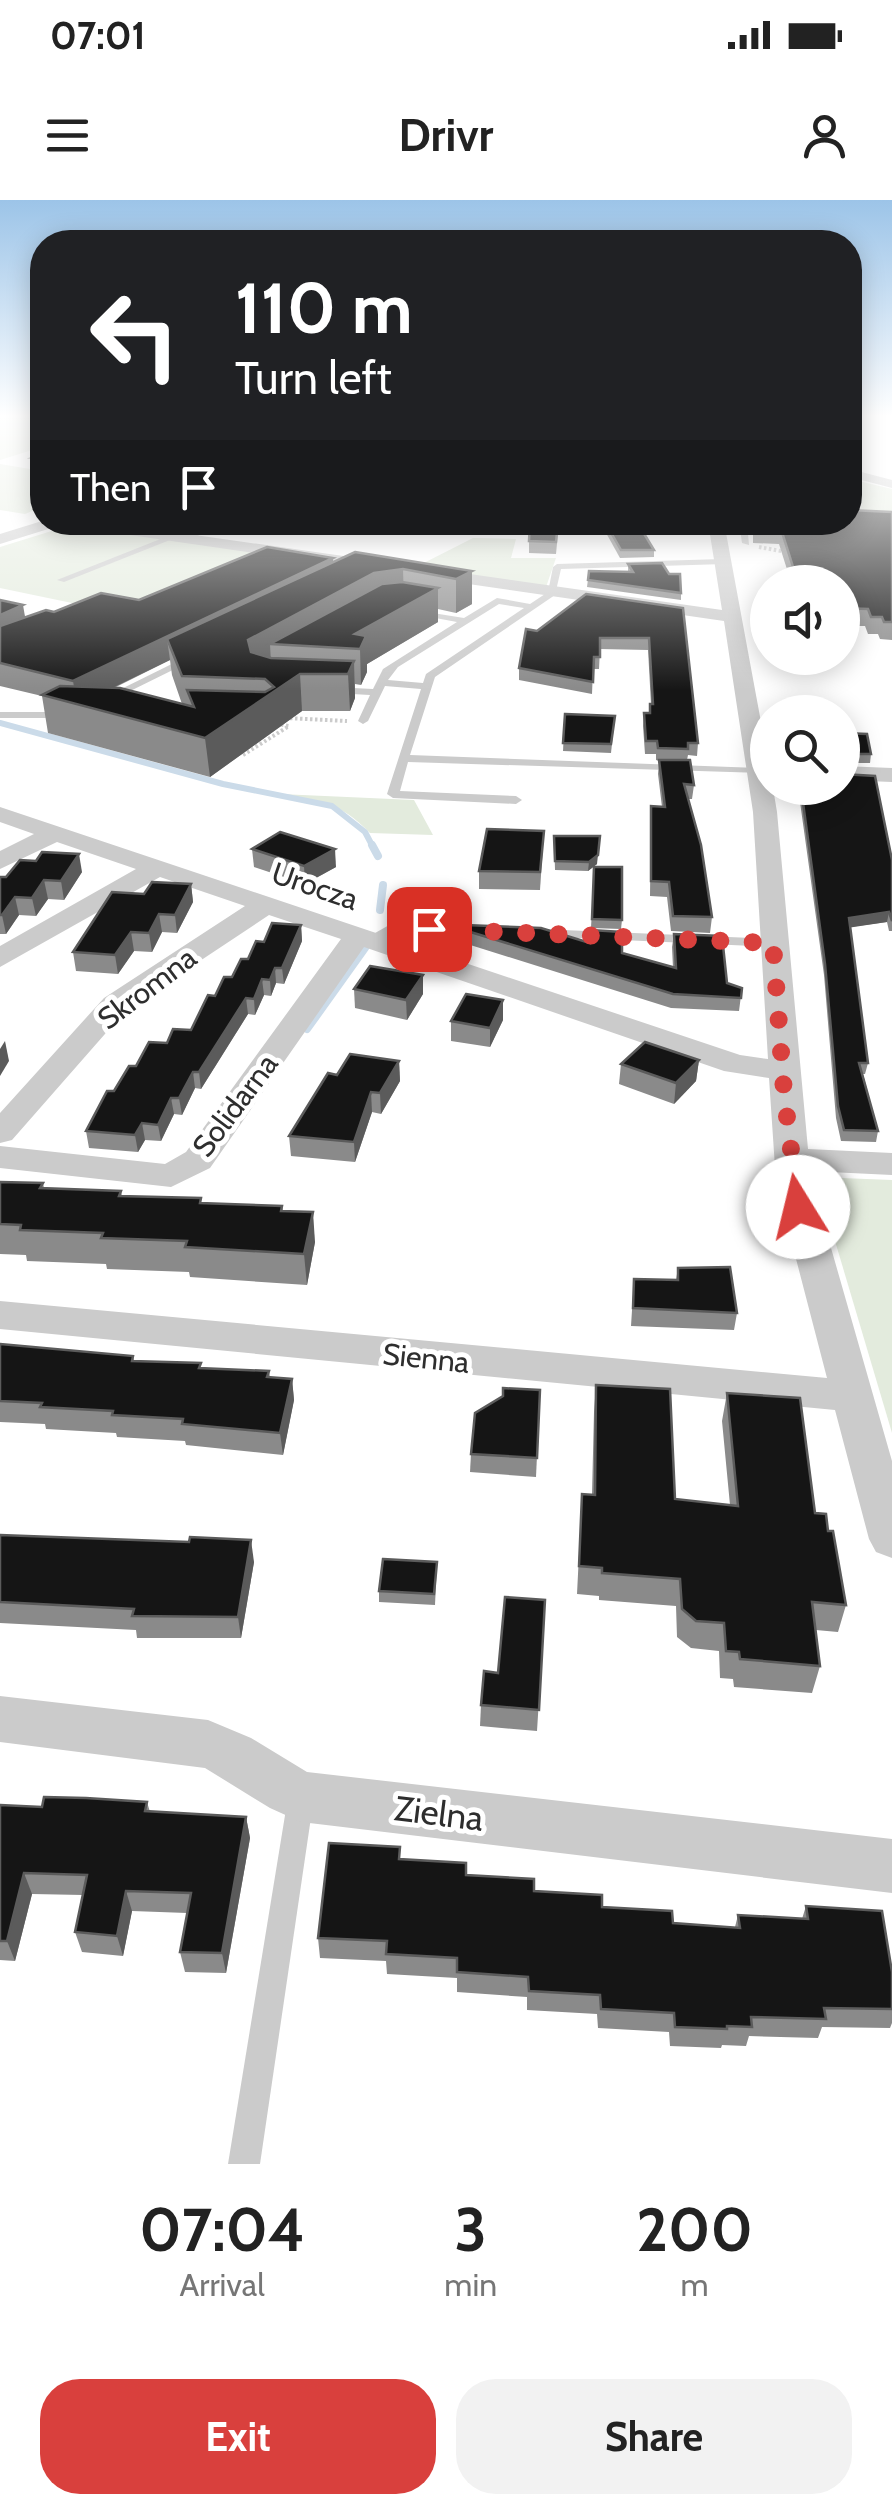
<!DOCTYPE html>
<html lang="en">
<head>
<meta charset="utf-8">
<style>
	:root { --surface:#fff; --page:#f2f2f2; --text:#222; --muted:#767676; --accent:#d9403d }
	body { margin:0; font-family:Cabin,sans-serif; background:var(--page); color:var(--text); height:100vh; display:flex; flex-direction:column; font-size:38px; white-space:nowrap }
	* { box-sizing:border-box; margin:0 }
	p { font-size:32px; color:var(--muted) }
	.icon { flex:none; width:55px; height:55px; fill:none; stroke:currentColor; stroke-width:2; stroke-linecap:round; stroke-linejoin:round }
	.map { position:relative; height:1964px; overflow:hidden }
	.panel { display:flex; flex-direction:column; background:var(--surface); flex:1 }
	.panel>* { flex:none }
	.guide { position:absolute; left:30px; top:30px; width:832px; height:305px; border-radius:40px; box-shadow:0 5px 25px #0003; background:#202124; color:#fff; overflow:hidden }
	.buttons { position:absolute; left:750px; top:365px; display:grid; gap:20px }
	.buttons a { display:grid; place-items:center; width:110px; height:110px; border-radius:50%; background:var(--surface); box-shadow:0 5px 25px #0003; font-size:50px }
	.pin { position:absolute; display:grid; place-items:center; width:85px; height:85px; color:#fff; margin:-42px; border-radius:20px; box-shadow:0 5px 15px #0006 }
	.me { position:absolute; width:110px; margin:-55px; rotate:351deg; stroke-linejoin:round; filter:drop-shadow(0 0 8px #0008) }
	.turn { display:flex; align-items:center; gap:35px; height:210px; padding:0 40px; font-size:45px }
	.turn .icon { width:130px; height:130px; stroke-width:2.5 }
	.turn b { display:block; font-size:70px; line-height:85px }
	.then { display:flex; align-items:center; height:95px; padding:0 40px; background:#0003; gap:20px; font-size:38px }
	.eta { display:flex; justify-content:space-evenly; align-items:center; height:170px; text-align:center }
	.eta b { font-size:60px; font-weight:700; line-height:70px }
	.button { display:flex; gap:20px; margin-top:auto; padding:20px 40px }
	.button a { flex:1; height:115px; border-radius:40px; background:var(--accent); color:#fff; font-size:40px; font-weight:700; line-height:115px; text-align:center }
	.button a+a { background:var(--page); color:var(--text) }
	.status { display:flex; justify-content:space-between; align-items:center; height:70px; padding:0 50px; background:var(--surface); direction:ltr }
	.status svg { height:28px; fill:currentColor }
	header { display:flex; justify-content:space-between; align-items:center; height:130px; padding:0 40px; background:var(--surface); font-size:45px; font-weight:700 }
	.map>svg:first-child { display:block }
	.green { fill:#e3ebdd }
	.lines { fill:none; stroke-linecap:round; stroke-linejoin:round }
	.stream-far1 { stroke:#cbdbe9; stroke-width:6 }
	.stream { stroke:#cbdbe9; stroke-width:8 }
	.path { stroke:#cbcbcb; stroke-width:4; stroke-dasharray:2.5 2.5; stroke-linecap:butt }
	.lane { fill:#cbcbcb; fill-rule:evenodd }
	.street { fill:#cbcbcb; fill-rule:evenodd }
	.wall { fill:#8a8a8a; fill-rule:evenodd }
	.shaded-wall { fill:#5b5b5b }
	.building { fill:#151515; stroke:#5b5b5b; stroke-width:2.5 }
	.route { stroke:#d9403d; stroke-width:18; stroke-dasharray:0 32.4 }
	.labels { text-anchor:middle; dominant-baseline:central; stroke-width:10; stroke-linejoin:round; paint-order:stroke }
	.street-label { font-size:30px; fill:#2e2e2e; stroke:#fff }
	.near-street-label { font-size:35px; fill:#2e2e2e; stroke:#fff }
</style>
</head>
<body>
<div class="status"><b>07:01</b><svg viewBox="0 0 49 12"><path d="M0 12V9h3v3zM5 12V6h3v6zM10 12V3h3v9zM15 12V0h3v12zM26 1h20v11H26zM47 4h2v5h-2z"/></svg></div>
<header><svg class="icon" aria-label="menu" viewBox="0 0 24 24"><path d="M4 6h16M4 12h16M4 18h16"/></svg>Drivr<svg class="icon" aria-label="person" viewBox="0 0 24 24"><circle cx="12" cy="8" r="4"/><path d="M4 21q1-7 8-7t8 7"/></svg></header>
<div class="map">
<svg width="892" height="1964" viewBox="0 0 892 1964">
	<rect width="100%" height="100%" fill="#fff"/>
	<!-- green -->
	<g class="green">
		<polygon points="0,216 42,216 42,247 0,260"/>
		<polygon points="0,264 42,271 42,307 25,314 0,310"/>
		<polygon points="850,279 892,289 892,314 850,308"/>
		<polygon points="71,325 287,356 98,438 96,408 0,388 0,347"/>
		<polygon points="473,338 516,339 511,358 556,358 546,387 412,369"/>
		<path d="M280,594l134,6 19,35 -63,-2c-30,-31 -49,-32 -90,-39z"/>
		<polygon points="816,977 892,980 892,1233"/>
	</g>
	<g class="lines">
		<!-- stream-far1 -->
		<polyline class="stream-far1" points="0,523 223,584 332,606 365,632 373,647"/>
		<!-- stream -->
		<g class="stream">
			<polyline points="372,645 378,656"/>
			<polyline points="380,710 383,685"/>
			<polyline points="307,829 365,748"/>
		</g>
		<!-- path -->
		<g class="path">
			<polyline points="759,347 786,352"/>
			<polyline points="285,518 347,521"/>
			<polyline points="243,555 289,526 278,524"/>
		</g>
		<!-- lane -->
		<g class="lane">
			<polygon points="214,322 226,322 185,342 178,340"/>
			<polygon points="739,322 747,322 749,345 742,343"/>
			<polygon points="168,336 175,338 64,382 57,380"/>
			<path d="M722,359l3,5 -164,5 -6,26 -120,82 -25,78 348,13 6,3 -2,2 -354,-11 -8,29 116,5 6,4 -6,4 -123,-6 -6,-4 34,-105 -36,-3 -17,35 -5,3 -5,-3 12,-26 -37,-2 -5,-3 5,-3 40,2 10,-20 74,-47 -43,-8v-4l50,8 33,-20 33,6 18,-12 5,-25 4,-3zM499,404l25,4 -98,66 -3,9 -35,-3 10,-13z"/>
			<polygon points="190,455 193,456 193,460 110,501 101,499"/>
			<polygon points="0,512 69,512 74,515 69,518 0,518"/>
			<polygon points="391,724 483,727 490,731 483,735 394,732 378,743 368,743 368,737"/>
			<polygon points="539,729 773,739 780,743 773,747 534,736 532,733"/>
			<polygon points="301,1584 310,1588 314,1597 260,1964 228,1964 288,1597 292,1588"/>
		</g>
		<!-- street -->
		<g class="street">
			<polygon points="850,269 892,280 892,288 850,277"/>
			<polygon points="42,321 104,322 722,410 708,322 724,322 768,560 768,588 773,588 777,612 808,949 892,953 892,975 809,971 892,1261 892,1358 876,1352 869,1339 835,1210 0,1129 0,1101 827,1178 776,982 769,878 724,871 364,747 210,968 171,987 0,968 0,946 165,964 186,952 341,739 269,715 126,810 12,940 0,943 0,913 104,798 245,706 160,677 0,767 0,746 136,669 57,642 0,669 0,651 34,634 0,622 0,607 740,855 768,859 753,612 724,421 61,325 0,344 0,334"/>
			<polygon points="842,566 892,568 892,582 842,580"/>
			<polygon points="0,1496 208,1520 251,1538 307,1572 892,1639 892,1693 301,1622 270,1608 205,1568 0,1542"/>
		</g>
	</g>
	<!-- wall -->
	<g class="wall">
		<polygon points="42,252 42,268 32,267 31,258"/>
		<polygon points="892,311 892,440 880,439 878,434 868,434 865,426 842,426 842,382 791,382 779,344 753,343 753,322 850,322"/>
		<polygon points="526,322 559,322 556,354 529,353 529,334 526,334"/>
		<polygon points="600,322 637,322 654,350 654,357 620,358"/>
		<path d="M333,362l139,9v33l-16,9 -18,-4v13l-71,42v8l-6,13 -6,-1v14l-5,13h-48l-92,66 -162,-44 -6,-37 -42,-10v-86l26,17 113,-17zM170,460l2,15 10,29 -68,-16z"/>
		<polygon points="628,364 681,393 681,400 587,387 589,371 628,372"/>
		<polygon points="683,408 698,543 697,556 688,555 687,560 694,585 692,599 688,599 712,717 710,733 671,731 667,697 650,696 651,606 662,607 658,574 659,561 656,560 656,554 645,554 643,526 644,513 649,513 650,504 651,504 648,450 600,449 599,469 593,469 592,494 519,480 519,468 537,431"/>
		<polygon points="565,514 615,516 611,553 563,551"/>
		<polygon points="842,533 871,554 870,563 842,563"/>
		<polygon points="793,588 842,588 892,660 892,731 889,731 887,722 850,727 868,863 865,874 863,874 878,931 876,942 841,941 836,918 824,775 800,602 798,590 793,589"/>
		<polygon points="544,631 540,690 479,689 479,671"/>
		<polygon points="554,636 597,664 588,671 555,670"/>
		<polygon points="252,649 336,667 305,684 254,667"/>
		<polygon points="594,667 622,720 621,729 591,728"/>
		<polygon points="82,672 64,700 48,699 36,716 19,715 6,734 0,734 0,677"/>
		<polygon points="191,684 193,702 177,733 162,732 152,752 134,751 118,774 76,771 73,752 144,694"/>
		<polygon points="301,725 302,741 284,784 276,783 271,796 264,795 255,815 248,814 201,889 195,888 182,915 174,914 161,941 145,940 138,952 89,948 86,931 114,891 136,866 167,843 191,830 215,796 264,742"/>
		<polygon points="464,730 673,768 672,747 674,734 727,783 742,788 739,811 671,808 464,743"/>
		<polygon points="354,789 423,794 407,820 355,808"/>
		<polygon points="503,820 490,847 451,841 451,821"/>
		<polygon points="699,860 696,881 674,904 619,884 621,864"/>
		<polygon points="399,861 400,881 381,914 372,912 355,962 291,956 289,936 337,875"/>
		<polygon points="0,982 43,983 44,988 121,991 122,996 202,1003 282,1006 283,1011 315,1042 307,1085 190,1077 189,1072 107,1069 106,1064 27,1061 26,1055 0,1054"/>
		<polygon points="678,1068 737,1113 734,1130 631,1126 634,1079 676,1080"/>
		<polygon points="0,1144 133,1156 134,1161 201,1169 269,1171 270,1177 292,1179 294,1200 283,1255 186,1245 185,1241 117,1237 116,1233 46,1229 45,1224 0,1222"/>
		<polygon points="596,1185 675,1299 730,1305 722,1221 727,1193 828,1331 846,1405 838,1432 816,1430 820,1466 812,1493 734,1487 733,1479 720,1478 719,1451 691,1448 677,1437 676,1406 599,1400 599,1396 577,1394 582,1294 592,1294 594,1212"/>
		<polygon points="540,1190 536,1277 470,1272 471,1254"/>
		<polygon points="0,1335 254,1362 241,1438 137,1438 136,1430 0,1423"/>
		<polygon points="437,1362 435,1405 379,1402 379,1391"/>
		<polygon points="545,1400 537,1531 480,1526 481,1505 498,1473"/>
		<polygon points="147,1602 150,1612 246,1617 250,1638 226,1773 185,1772 180,1752 187,1713 132,1711 123,1756 82,1752 75,1732 83,1695 32,1694 15,1761 0,1760 0,1605 42,1607"/>
		<polygon points="400,1659 673,1723 735,1727 738,1715 802,1719 806,1706 892,1772 892,1823 890,1828 822,1827 818,1838 749,1836 746,1846 722,1845 721,1848 670,1846 669,1832 598,1828 597,1814 527,1810 527,1797 457,1792 457,1778 387,1774 386,1761 320,1758 318,1738"/>
	</g>
	<!-- shaded-wall -->
	<g class="shaded-wall">
		<polygon points="855,216 852,234 850,234 850,218"/>
		<polygon points="333,358 334,380 167,439 170,460 77,505 73,481"/>
		<polygon points="403,369 404,402 270,444 271,464 251,476 248,440 374,373"/>
		<polygon points="472,371 472,404 456,413 456,379"/>
		<polygon points="438,388 438,422 367,464 367,472 361,485 360,449 355,434"/>
		<polygon points="23,405 27,428 0,440 0,415"/>
		<polygon points="354,461 355,498 350,511 348,474"/>
		<polygon points="300,474 302,511 210,577 205,538"/>
		<polygon points="600,636 597,664 588,671 589,662"/>
		<polygon points="335,649 336,667 305,684 304,666"/>
		<polygon points="79,654 82,672 64,700 61,681"/>
		<polygon points="44,680 48,699 36,716 32,698"/>
		<polygon points="191,684 193,702 177,733 175,715"/>
		<polygon points="15,697 19,715 6,734 2,715"/>
		<polygon points="889,712 887,722 847,728 849,718"/>
		<polygon points="159,714 162,732 152,752 149,733"/>
		<polygon points="301,725 302,741 284,784 282,768"/>
		<polygon points="131,732 134,751 118,774 115,755"/>
		<polygon points="275,768 276,783 271,796 270,780"/>
		<polygon points="423,775 423,794 407,820 406,800"/>
		<polygon points="262,779 264,795 255,815 254,799"/>
		<polygon points="246,798 248,814 201,889 199,872"/>
		<polygon points="503,800 503,820 490,847 490,828"/>
		<polygon points="5,841 9,861 0,876 0,849"/>
		<polygon points="699,860 696,881 674,904 676,883"/>
		<polygon points="399,861 400,881 381,914 380,893"/>
		<polygon points="193,872 195,888 182,915 179,898"/>
		<polygon points="371,892 372,912 355,962 354,942"/>
		<polygon points="171,898 174,914 161,941 158,925"/>
		<polygon points="142,923 145,940 138,952 135,935"/>
		<polygon points="313,1012 315,1042 307,1085 304,1054"/>
		<polygon points="292,1179 294,1200 283,1255 280,1233"/>
		<polygon points="251,1340 254,1362 241,1438 238,1417"/>
		<polygon points="246,1617 250,1638 226,1773 222,1753"/>
		<polygon points="24,1673 32,1694 15,1761 7,1741"/>
		<polygon points="126,1691 132,1711 123,1756 117,1736"/>
	</g>
	<!-- building -->
	<g class="building">
		<polygon points="42,252 42,259 31,258"/>
		<polygon points="850,310 892,312 892,422 884,422 882,417 871,417 868,409 842,408 842,382 811,382 803,369 793,367 781,329 754,328 754,322 850,322"/>
		<polygon points="530,322 558,322 556,342 529,341"/>
		<polygon points="605,322 637,322 654,350 621,350"/>
		<polygon points="267,347 333,358 73,481 0,463 0,426 46,410 54,412 101,393 139,400"/>
		<polygon points="355,352 472,371 456,379 403,369 374,373 248,440 251,452 271,458 354,461 348,474 300,474 205,538 42,495 60,486 120,488 194,507 187,490 265,492 274,487 265,479 182,476 167,439"/>
		<polygon points="662,363 669,374 680,374 681,393 588,380 589,371 633,372 628,364"/>
		<polygon points="402,382 438,388 355,434 366,436 360,449 270,444 382,384"/>
		<polygon points="586,394 683,408 698,543 688,543 688,549 658,548 657,541 646,541 644,513 650,513 650,504 653,504 649,438 600,438 600,457 594,457 593,482 519,468 526,429 537,431"/>
		<polygon points="0,400 23,405 0,415"/>
		<polygon points="565,514 615,516 611,544 563,543"/>
		<polygon points="842,533 867,534 871,554 842,554"/>
		<polygon points="659,560 690,560 694,585 684,584 701,645 712,717 673,716 669,682 651,681 651,606 665,607"/>
		<polygon points="842,574 875,576 892,660 892,721 889,712 849,718 868,863 859,863 878,931 844,930 838,906 825,764 801,588 842,588"/>
		<polygon points="487,629 544,631 540,672 479,671"/>
		<polygon points="280,632 335,649 304,666 252,649"/>
		<polygon points="554,636 600,636 598,655 589,662 555,661"/>
		<polygon points="42,652 79,654 61,681 44,680 32,698 15,697 2,715 0,715 0,677 6,677 20,660 36,661"/>
		<polygon points="594,667 622,667 622,720 592,719"/>
		<polygon points="152,682 191,684 175,715 159,714 149,733 131,732 115,755 73,752 112,692 144,694"/>
		<polygon points="272,723 301,725 282,768 275,768 270,780 262,779 254,799 246,798 199,872 193,872 179,898 171,898 158,925 142,923 135,935 86,931 107,891 114,891 129,866 136,866 149,842 167,843 173,829 191,830 208,795 215,796 224,777 232,777 241,759 248,759 256,741 264,742"/>
		<polygon points="464,725 541,728 590,743 591,730 622,732 622,753 676,768 674,734 722,736 727,783 742,788 741,798 673,794 464,730"/>
		<polygon points="370,766 423,775 406,800 354,789"/>
		<polygon points="466,794 503,800 490,828 451,821"/>
		<polygon points="645,842 699,860 676,883 621,864"/>
		<polygon points="350,854 399,861 380,893 371,892 354,942 289,936 328,873 337,875"/>
		<polygon points="0,982 43,983 40,988 121,991 119,996 201,998 200,1003 282,1006 281,1011 313,1012 304,1054 185,1047 187,1041 101,1038 103,1033 20,1030 21,1025 0,1024"/>
		<polygon points="730,1067 737,1113 633,1108 634,1079 678,1080 678,1068"/>
		<polygon points="0,1144 133,1156 132,1161 201,1163 199,1168 269,1171 267,1177 292,1179 280,1233 182,1224 183,1219 112,1215 113,1211 40,1207 42,1203 0,1201"/>
		<polygon points="596,1185 670,1189 675,1299 738,1306 727,1193 800,1198 815,1313 826,1314 828,1331 833,1331 846,1405 812,1402 820,1466 740,1459 739,1452 726,1451 724,1423 696,1421 682,1409 680,1379 602,1373 602,1368 579,1366 582,1294 595,1295"/>
		<polygon points="503,1188 540,1190 537,1258 471,1254 475,1213 503,1196"/>
		<polygon points="0,1335 189,1342 190,1337 251,1340 238,1417 132,1416 134,1409 0,1402"/>
		<polygon points="383,1359 437,1362 434,1394 379,1391"/>
		<polygon points="505,1397 545,1400 539,1510 481,1505 484,1471 498,1473"/>
		<polygon points="44,1597 86,1598 147,1602 145,1611 246,1617 222,1753 180,1752 191,1693 126,1691 117,1736 75,1732 87,1675 24,1673 7,1741 0,1741 0,1605 42,1607"/>
		<polygon points="329,1643 400,1647 399,1659 466,1663 466,1675 534,1679 534,1691 602,1695 602,1707 672,1711 673,1723 740,1728 738,1715 808,1719 806,1706 882,1711 892,1772 892,1809 824,1808 826,1819 751,1817 752,1827 727,1826 727,1829 675,1827 674,1813 601,1809 600,1795 529,1791 528,1777 457,1772 457,1758 386,1754 387,1741 318,1738"/>
	</g>
	<!-- sky -->
	<linearGradient id="sky" x2="0" y2="1"><stop stop-color="#9cc4e8"/><stop offset="0.44" stop-color="#fff"/><stop offset="1" stop-color="#fff" stop-opacity="0"/></linearGradient>
	<rect width="892" height="491" fill="url(#sky)"/>
	<g class="lines">
		<!-- route -->
		<polyline class="route" points="429,729 773,743 784,892 798,1007"/>
	</g>
	<g class="labels">
		<!-- street labels -->
		<g class="street-label">
			<text transform="translate(315 686) rotate(19)">Urocza</text>
			<text transform="translate(147 788) rotate(-37)">Skromna</text>
			<text transform="translate(235 905) rotate(-53)">Solidarna</text>
			<text transform="translate(426 1158) rotate(6)">Sienna</text>
		</g>
		<!-- near-street labels -->
		<g class="near-street-label">
			<text transform="translate(439 1613) rotate(7)">Zielna</text>
		</g>
	</g>
</svg>
<div class="buttons">
<a><svg class="icon" aria-label="sound" viewBox="0 0 24 24"><path d="M4 9h4l5-4v14l-5-4H4zM17 9q2 3 0 6"/></svg></a>
<a><svg class="icon" aria-label="search" viewBox="0 0 24 24"><circle cx="10" cy="10" r="6"/><path d="M15 15l6 6"/></svg></a>
</div>
<div class="pin" style="left:429px;top:729px;background:#d93025"><svg class="icon" aria-label="arrive" viewBox="0 0 24 24"><path d="M6 21V4h12l-3 4 3 4H6"/></svg></div>
<svg class="me" style="left:798px;top:1007px" viewBox="-20 -20 40 40"><circle r="19" fill="#fff"/><path d="M0-13L10 11 0 6-10 11z" fill="#d9403d"/></svg>
<div class="guide">
<div class="turn"><svg class="icon" aria-label="left" viewBox="0 0 24 24"><path d="M17 20v-9H6M10 6l-5 5 5 5"/></svg><div><b>110 m</b>Turn left</div></div>
<div class="then">Then<svg class="icon" aria-label="arrive" viewBox="0 0 24 24"><path d="M6 21V4h12l-3 4 3 4H6"/></svg></div>
</div>
</div>
<section class="panel">
<div class="eta">
<div><b>07:04</b><p>Arrival</p></div>
<div><b>3</b><p>min</p></div>
<div><b>200</b><p>m</p></div>
</div>
<div class="button"><a>Exit</a><a>Share</a></div>
</section>
</body>
</html>
